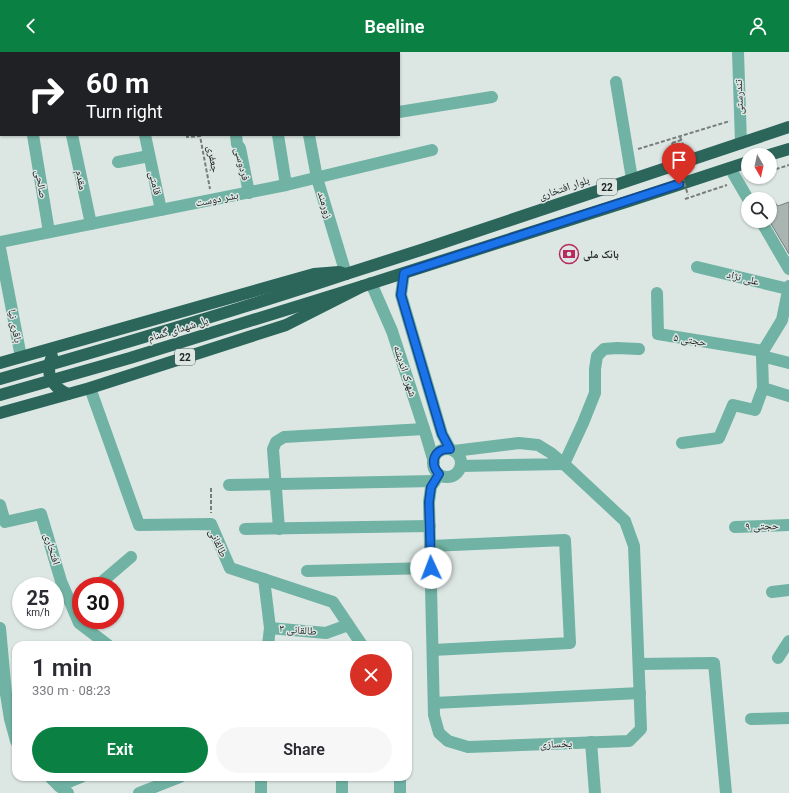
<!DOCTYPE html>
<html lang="en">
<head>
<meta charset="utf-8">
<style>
	:root { --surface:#fff; --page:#f7f7f7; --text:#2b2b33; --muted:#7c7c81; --accent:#0b8043 }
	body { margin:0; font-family:Roboto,"Noto Naskh Arabic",sans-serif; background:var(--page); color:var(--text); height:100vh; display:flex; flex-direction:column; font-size:15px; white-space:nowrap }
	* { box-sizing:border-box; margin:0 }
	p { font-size:13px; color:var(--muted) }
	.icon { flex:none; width:22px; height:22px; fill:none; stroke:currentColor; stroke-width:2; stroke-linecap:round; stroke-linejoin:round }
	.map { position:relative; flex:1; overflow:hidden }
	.panel { position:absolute; left:12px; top:589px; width:400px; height:140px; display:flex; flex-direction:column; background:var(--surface); border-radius:12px; box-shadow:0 1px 3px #0004 }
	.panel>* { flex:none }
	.banner { position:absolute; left:0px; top:0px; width:400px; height:84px; box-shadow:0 1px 3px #0004; background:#202124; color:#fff; overflow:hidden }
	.needle { width:26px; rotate:171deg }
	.tools { position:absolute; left:741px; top:96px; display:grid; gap:8px }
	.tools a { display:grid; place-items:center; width:36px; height:36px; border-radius:50%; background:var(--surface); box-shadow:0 1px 3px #0004; font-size:20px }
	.speed { position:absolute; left:12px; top:525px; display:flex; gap:8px; font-size:20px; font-weight:700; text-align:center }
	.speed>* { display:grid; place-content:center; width:52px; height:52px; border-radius:50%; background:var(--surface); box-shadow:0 1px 3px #0004; line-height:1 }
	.speed small { font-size:10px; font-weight:400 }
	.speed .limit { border:6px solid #d22; background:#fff; color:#111 }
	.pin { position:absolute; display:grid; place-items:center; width:34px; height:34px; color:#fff; margin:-41px -17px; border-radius:50% 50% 50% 0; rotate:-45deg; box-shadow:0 0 4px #0007 }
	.pin .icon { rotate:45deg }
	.me { position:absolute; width:44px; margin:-22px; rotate:358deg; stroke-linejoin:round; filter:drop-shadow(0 0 3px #0008) }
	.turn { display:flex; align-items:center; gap:14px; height:84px; padding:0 20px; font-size:18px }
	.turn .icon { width:52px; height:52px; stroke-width:2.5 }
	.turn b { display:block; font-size:28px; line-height:34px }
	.round { display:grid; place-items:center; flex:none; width:42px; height:42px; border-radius:21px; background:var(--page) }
	.head { display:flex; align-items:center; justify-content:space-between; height:68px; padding:0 20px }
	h1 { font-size:24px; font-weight:600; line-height:30px }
	.action { display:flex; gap:8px; margin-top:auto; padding:8px 20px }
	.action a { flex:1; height:46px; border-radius:24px; background:var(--accent); color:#fff; font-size:16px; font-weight:600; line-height:46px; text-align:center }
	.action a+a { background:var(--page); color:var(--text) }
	header { display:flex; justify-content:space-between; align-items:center; height:52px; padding:0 20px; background:var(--accent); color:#fff; font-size:18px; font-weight:600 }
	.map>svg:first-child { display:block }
	.building { fill:#aab4b1; stroke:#757e7c }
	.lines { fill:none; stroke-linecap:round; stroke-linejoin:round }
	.path { stroke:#767d7b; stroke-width:2; stroke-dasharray:4 2; stroke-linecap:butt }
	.minor { stroke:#70b2a3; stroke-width:12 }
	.highway { stroke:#2c665a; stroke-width:12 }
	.path-bridge { stroke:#767d7b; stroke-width:2; stroke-dasharray:4 2; stroke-linecap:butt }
	.highway-bridge { stroke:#2c665a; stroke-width:12 }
	.route-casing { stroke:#114b97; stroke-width:10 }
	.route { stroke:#1a73e8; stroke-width:7 }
	.labels { text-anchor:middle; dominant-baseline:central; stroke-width:3; stroke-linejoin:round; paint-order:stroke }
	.shield { fill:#dce7e4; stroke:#595f5e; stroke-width:1 }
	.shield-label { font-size:10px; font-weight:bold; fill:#212524 }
	.street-label { font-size:11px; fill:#212524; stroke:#dce7e4 }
	.poi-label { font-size:11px; font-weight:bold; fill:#212524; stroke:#dce7e4; text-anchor:start }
</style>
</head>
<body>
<header><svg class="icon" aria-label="back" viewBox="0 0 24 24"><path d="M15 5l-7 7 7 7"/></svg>Beeline<svg class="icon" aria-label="person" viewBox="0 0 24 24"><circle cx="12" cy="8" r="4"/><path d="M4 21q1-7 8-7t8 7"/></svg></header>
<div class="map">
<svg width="789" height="741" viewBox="0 0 789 741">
	<rect width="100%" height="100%" fill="#dce7e4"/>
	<!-- building -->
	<polygon class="building" points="770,145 778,154 789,150 789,202 770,170"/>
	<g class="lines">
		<!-- path -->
		<g class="path">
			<polyline points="187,83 187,85 200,84 210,137"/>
			<polyline points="680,85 685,97"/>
			<polyline points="672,91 681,88"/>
			<polyline points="638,97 730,69"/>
			<polyline points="770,119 789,113"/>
			<polyline points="685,147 727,133"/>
			<polyline points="211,436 211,461"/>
		</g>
		<!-- minor -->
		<g class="minor">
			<polyline points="223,0 223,1"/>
			<polyline points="265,0 265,1"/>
			<polyline points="331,0 332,1"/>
			<polyline points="738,0 741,91"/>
			<polyline points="182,1 187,0"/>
			<polyline points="616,30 632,127"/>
			<polyline points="0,41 1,41"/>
			<polyline points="399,60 492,45"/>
			<polyline points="33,83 49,180"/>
			<polyline points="72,83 91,172"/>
			<polyline points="145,83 161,158"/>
			<polyline points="236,83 237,92 240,96 249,141"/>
			<polyline points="278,83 286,133"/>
			<polyline points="309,83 317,126 346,222"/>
			<polyline points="118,110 149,104"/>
			<polyline points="730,116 748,147"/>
			<polyline points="761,169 789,217"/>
			<polyline points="0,190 286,133 432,98"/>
			<polyline points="0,196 21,305"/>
			<polyline points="697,215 788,237"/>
			<polyline points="404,221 401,243 442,382 450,397"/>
			<polyline points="371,231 392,279 426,383 434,410"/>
			<polyline points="789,234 782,268 763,299 762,304 763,336 789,344"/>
			<polyline points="657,241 658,282 763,299"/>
			<polyline points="762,304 789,311"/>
			<polyline points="90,336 139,473 211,472 230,516 333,550 362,593"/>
			<polyline points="682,391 719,386 733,353 755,358 763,336"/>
			<circle cx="447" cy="411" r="14"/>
			<polyline points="454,399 519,391 538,393 551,401 564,412 461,414"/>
			<polyline points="439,422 431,435 429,450 434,663 439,681 448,689 468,695 629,689 641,677 634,494 625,469 564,412 583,371 595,341 595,317 597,304 604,297 617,296 639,297"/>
			<polyline points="229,433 435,429"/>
			<polyline points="0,453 5,470 41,462 61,529 79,571 108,593"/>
			<polyline points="735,475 789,473"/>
			<polyline points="245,477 430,474"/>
			<polyline points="279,477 273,397 276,390 284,385 424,377"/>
			<polyline points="430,494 565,488 570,591 433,598"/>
			<polyline points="307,519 431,516"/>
			<polyline points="264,527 270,576 268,593"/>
			<polyline points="97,534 131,505"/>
			<polyline points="772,540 789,538"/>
			<polyline points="0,576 6,642 10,667 16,689"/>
			<polyline points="270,576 326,581 348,573"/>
			<polyline points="778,606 789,589"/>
			<polyline points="639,612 714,611 726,741"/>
			<polyline points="434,651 640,641"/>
			<polyline points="751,667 789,666"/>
			<polyline points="591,690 595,741"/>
			<polyline points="50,725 59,734 68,741"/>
			<polyline points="261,725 261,741"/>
			<polyline points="342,725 342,741"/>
			<polyline points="400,725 400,741"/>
			<polyline points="59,734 81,725"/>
			<polyline points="139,741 180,725"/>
		</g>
		<!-- highway -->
		<g class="highway">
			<polyline points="769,103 789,97"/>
			<path d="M52,304c-7,17 -1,31 16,38"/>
			<polyline points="0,311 314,222 339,220 346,222 424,197 789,75"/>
			<polyline points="0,361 90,336 286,273 363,234 629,149 748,110"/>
		</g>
		<!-- path-bridge -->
		<polyline class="path-bridge" points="672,91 688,143"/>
		<!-- highway-bridge -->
		<g class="highway-bridge">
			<path d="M0,327c116,-33 232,-67 346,-105"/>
			<polyline points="0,343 130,306 363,234"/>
		</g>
	</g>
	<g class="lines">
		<!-- route casing -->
		<g class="route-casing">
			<path id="route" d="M431,516l-2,-66 2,-15 8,-13c-10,-11 -5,-26 11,-25l-8,-15 -41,-139 3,-22 275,-89"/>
		</g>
		<!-- route -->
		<use href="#route" class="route"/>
	</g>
	<!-- icons -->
	<defs>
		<g id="bank-ring" transform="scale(1)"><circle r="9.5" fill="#dce7e4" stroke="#b82a5d" stroke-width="1.5"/><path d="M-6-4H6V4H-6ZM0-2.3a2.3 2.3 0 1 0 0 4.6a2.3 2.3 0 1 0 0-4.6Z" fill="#b82a5d"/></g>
	</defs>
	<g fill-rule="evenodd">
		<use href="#bank-ring" x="569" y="202"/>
	</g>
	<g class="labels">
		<!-- shield labels -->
		<g class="shield">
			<rect x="597" y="127" width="20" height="16" rx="3"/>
			<rect x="175" y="297" width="20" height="16" rx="3"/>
		</g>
		<g class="shield-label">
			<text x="607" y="135">22</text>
			<text x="185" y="305">22</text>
		</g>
		<!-- street labels -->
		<g class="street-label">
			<text transform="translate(739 45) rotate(-92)">تندرستی</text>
			<text transform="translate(213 107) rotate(80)">جعفری</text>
			<text transform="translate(242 112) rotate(76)">فردوسی</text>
			<text transform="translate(81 128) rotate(78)">مقدم</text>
			<text transform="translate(155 131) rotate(77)">قامتی</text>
			<text transform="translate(41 132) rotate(80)">صالحی</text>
			<text transform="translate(564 136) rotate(-19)">بلوار افتخاری</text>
			<text transform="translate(217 147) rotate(-11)">بشر دوست</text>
			<text transform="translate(325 153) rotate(73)">زورمند</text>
			<text transform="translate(743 226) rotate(14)">علی نژاد</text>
			<text transform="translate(15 274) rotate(79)">باقری نیا</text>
			<text transform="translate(178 277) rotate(-17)">پل شهدای گمنام</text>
			<text transform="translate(690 288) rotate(9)">حجتی ۵</text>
			<text transform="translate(405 319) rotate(72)">شهرک اندیشه</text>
			<text transform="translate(762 474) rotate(-2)">حجتی ۹</text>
			<text transform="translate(218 491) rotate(65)">طالقانی</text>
			<text transform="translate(52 497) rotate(73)">افتخاری</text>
			<text transform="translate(298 578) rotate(5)">طالقانی ۳</text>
			<text transform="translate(556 692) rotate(-2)">یخسازی</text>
		</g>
		<!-- poi labels -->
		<g class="poi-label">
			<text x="583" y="202">بانک ملی</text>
		</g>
	</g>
</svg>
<div class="tools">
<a><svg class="needle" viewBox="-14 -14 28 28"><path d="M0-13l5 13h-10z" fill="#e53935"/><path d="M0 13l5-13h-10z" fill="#7c7c81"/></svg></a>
<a><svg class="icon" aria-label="search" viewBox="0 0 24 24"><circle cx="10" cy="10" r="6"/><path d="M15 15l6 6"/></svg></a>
</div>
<div class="speed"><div>25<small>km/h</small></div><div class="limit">30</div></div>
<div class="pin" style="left:679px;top:132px;background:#d93025"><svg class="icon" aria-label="arrive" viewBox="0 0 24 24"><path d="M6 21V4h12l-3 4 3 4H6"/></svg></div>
<svg class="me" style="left:431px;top:516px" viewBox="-20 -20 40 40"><circle r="19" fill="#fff"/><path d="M0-13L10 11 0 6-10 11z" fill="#1a73e8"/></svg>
<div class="banner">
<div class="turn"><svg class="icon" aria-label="right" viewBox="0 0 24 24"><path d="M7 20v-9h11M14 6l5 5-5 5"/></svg><div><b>60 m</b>Turn right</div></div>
</div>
<section class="panel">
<div class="head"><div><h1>1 min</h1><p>330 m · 08:23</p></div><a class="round" style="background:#d93025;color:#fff"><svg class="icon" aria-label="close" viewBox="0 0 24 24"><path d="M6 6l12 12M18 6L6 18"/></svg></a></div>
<div class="action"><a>Exit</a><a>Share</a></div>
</section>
</div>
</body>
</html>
